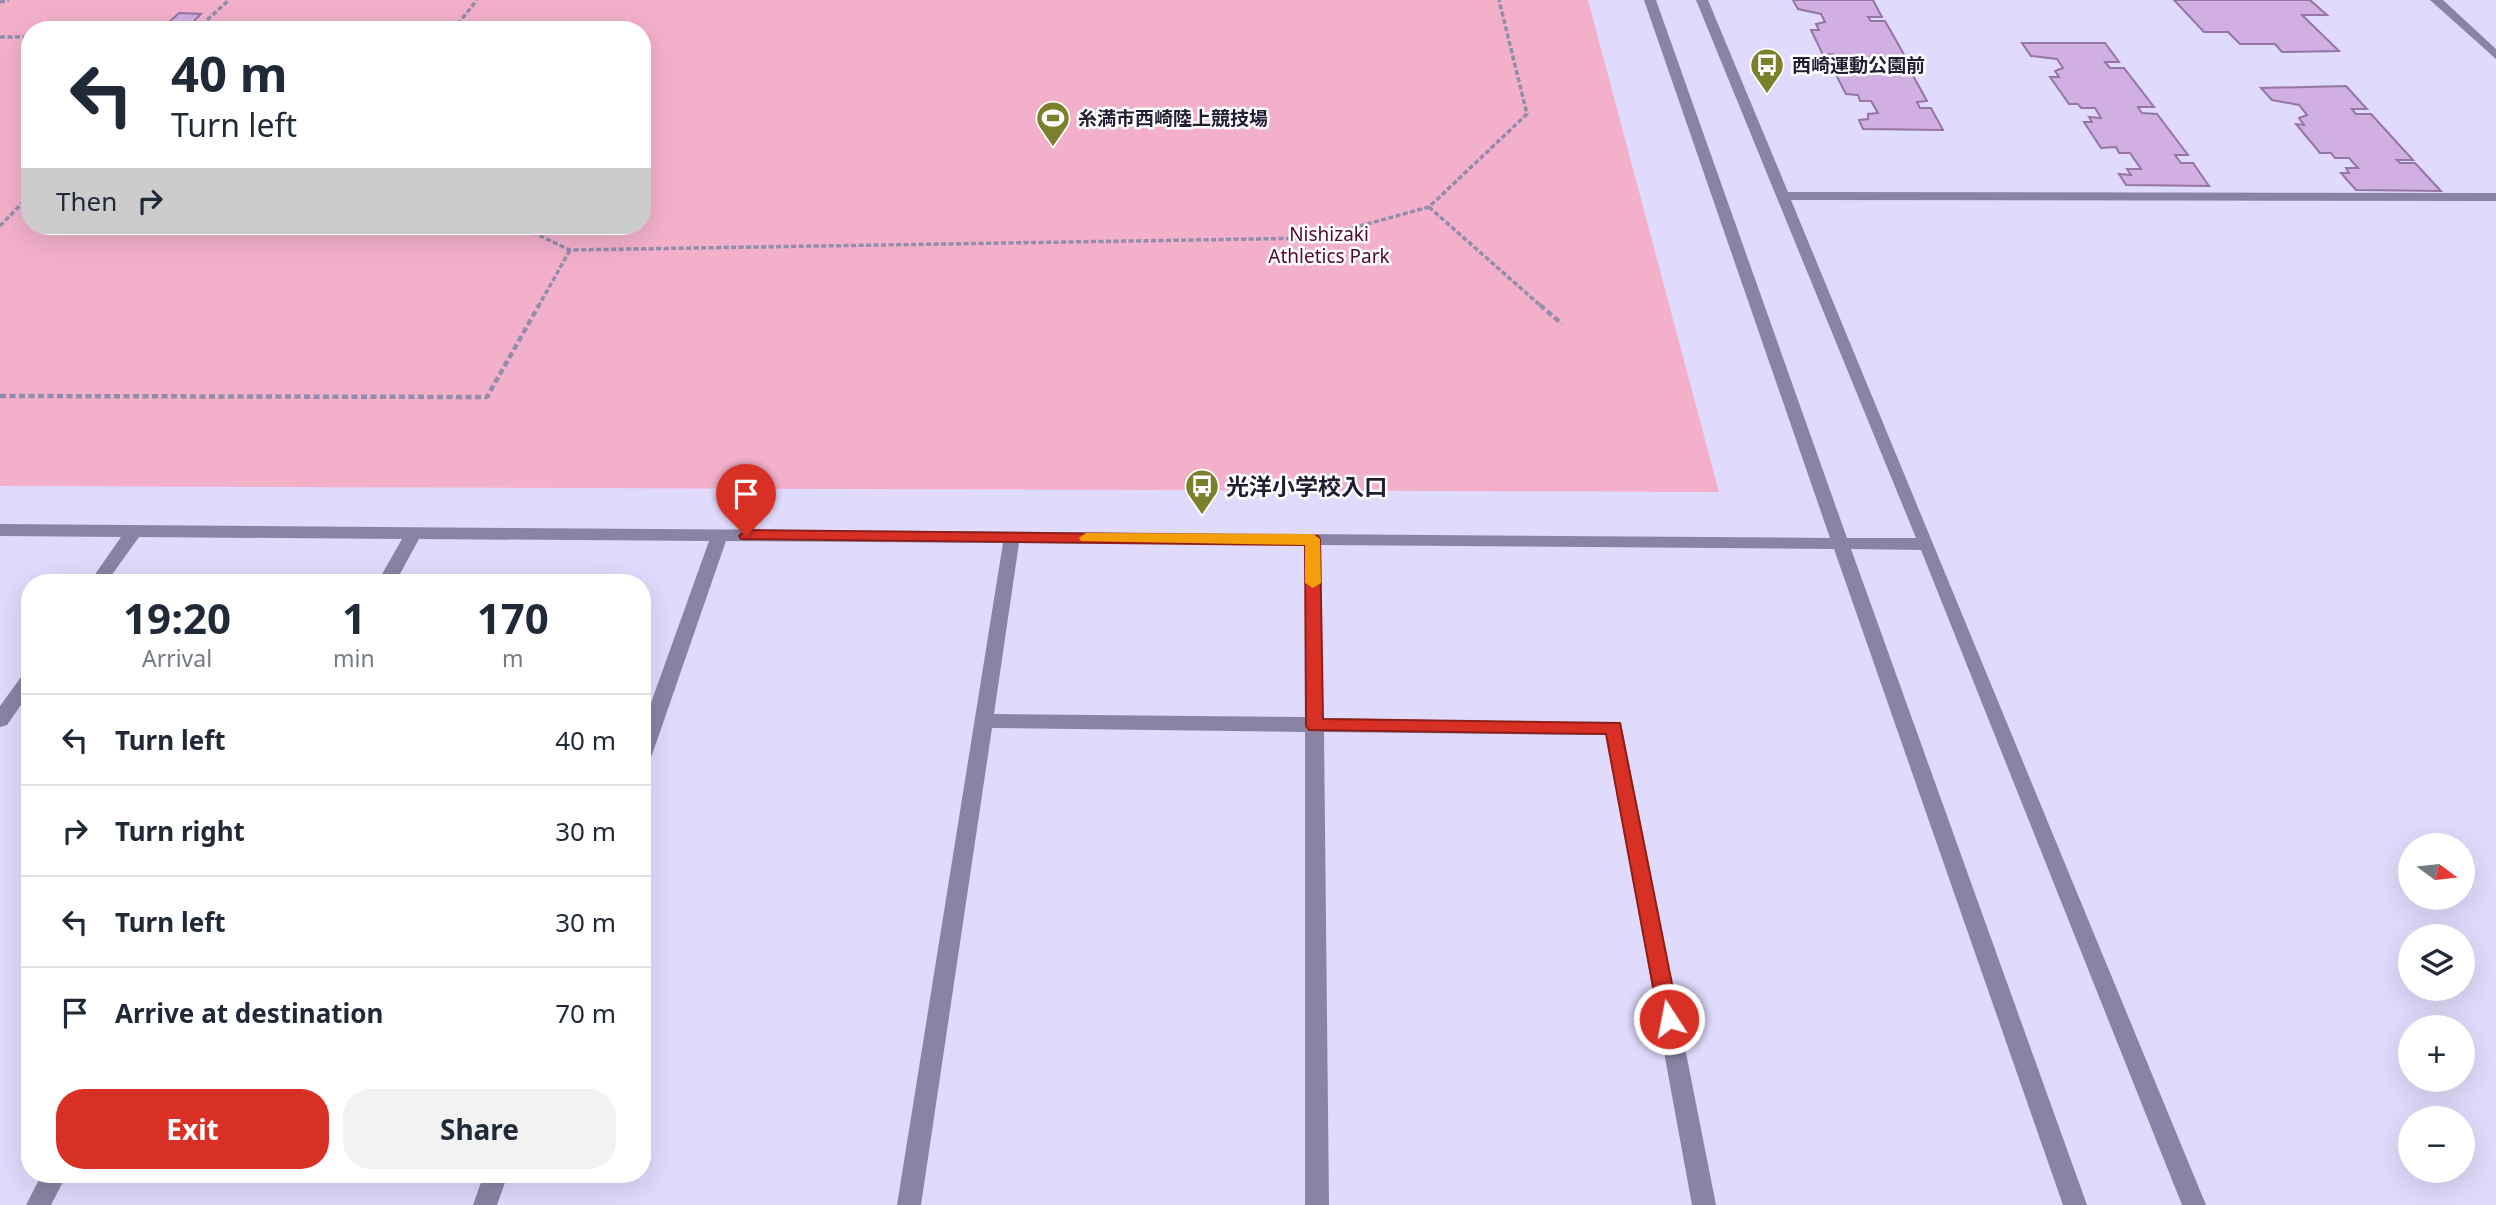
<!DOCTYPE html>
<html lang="en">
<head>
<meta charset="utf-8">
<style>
	:root { --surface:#fff; --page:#f2f2f3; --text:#1f2937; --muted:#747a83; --line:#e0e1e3; --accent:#d93025 }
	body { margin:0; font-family:"Noto Sans","Noto Sans JP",sans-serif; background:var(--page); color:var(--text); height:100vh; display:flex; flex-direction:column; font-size:26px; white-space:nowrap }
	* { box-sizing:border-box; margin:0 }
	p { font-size:23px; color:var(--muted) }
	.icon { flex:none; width:38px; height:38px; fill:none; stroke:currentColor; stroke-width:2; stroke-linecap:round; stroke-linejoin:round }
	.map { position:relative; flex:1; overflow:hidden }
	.sheet { position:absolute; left:21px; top:574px; width:630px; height:609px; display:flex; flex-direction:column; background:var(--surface); border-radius:28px; box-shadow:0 7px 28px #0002 }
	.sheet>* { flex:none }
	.banner { position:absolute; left:21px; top:21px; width:630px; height:214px; border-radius:28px; box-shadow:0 7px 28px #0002; background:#fff; color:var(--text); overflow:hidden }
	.needle { width:46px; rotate:105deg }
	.fabs { position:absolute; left:2398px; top:833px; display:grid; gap:14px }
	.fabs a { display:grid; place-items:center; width:77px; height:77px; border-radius:50%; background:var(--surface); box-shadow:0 7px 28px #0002; font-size:35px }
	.pin { position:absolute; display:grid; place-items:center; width:60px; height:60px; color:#fff; margin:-72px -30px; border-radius:50% 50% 50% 0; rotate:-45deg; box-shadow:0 0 7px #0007 }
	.pin .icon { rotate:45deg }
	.me { position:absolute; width:77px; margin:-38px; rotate:349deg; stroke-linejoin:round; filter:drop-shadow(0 0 5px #0008) }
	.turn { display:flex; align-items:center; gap:24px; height:147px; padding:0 35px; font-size:32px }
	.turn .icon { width:91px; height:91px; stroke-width:2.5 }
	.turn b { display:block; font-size:49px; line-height:60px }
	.then { display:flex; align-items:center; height:66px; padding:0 35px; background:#0003; gap:14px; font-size:26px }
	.eta { display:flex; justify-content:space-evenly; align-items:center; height:119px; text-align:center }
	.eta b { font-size:42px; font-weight:700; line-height:49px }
	.cta { display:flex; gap:14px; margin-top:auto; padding:14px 35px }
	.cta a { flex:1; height:80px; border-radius:28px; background:var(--accent); color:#fff; font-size:28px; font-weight:700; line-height:80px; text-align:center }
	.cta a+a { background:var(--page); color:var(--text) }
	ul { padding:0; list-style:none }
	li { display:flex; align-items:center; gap:21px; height:91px; padding:0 35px; border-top:2px solid var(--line) }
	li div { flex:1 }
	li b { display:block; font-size:26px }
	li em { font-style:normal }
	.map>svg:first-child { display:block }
	.green { fill:#f3b0cb; fill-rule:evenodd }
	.building { fill:#d0afe2; stroke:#9475a5; stroke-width:2 }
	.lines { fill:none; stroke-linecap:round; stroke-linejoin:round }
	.path-far1 { stroke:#928da9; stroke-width:3.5; stroke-dasharray:5 2.5; stroke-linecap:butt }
	.path { stroke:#928da9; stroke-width:4.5; stroke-dasharray:6 3.5; stroke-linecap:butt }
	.minor { fill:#8a84a4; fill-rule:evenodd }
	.route { fill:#d93025; stroke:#8d1f18; stroke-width:2 }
	.slow { fill:#f59e0b }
	.labels { text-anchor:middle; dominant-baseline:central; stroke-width:5; stroke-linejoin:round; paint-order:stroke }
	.far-poi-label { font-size:19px; font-weight:bold; fill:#221d32; stroke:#fff; text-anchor:start }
	.far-park-label { font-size:19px; fill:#510830; stroke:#fff }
	.poi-label { font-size:23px; font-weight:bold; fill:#221d32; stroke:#fff; text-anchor:start }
</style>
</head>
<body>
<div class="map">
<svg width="2496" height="1205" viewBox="0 0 2496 1205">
	<rect width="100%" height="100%" fill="#e0dafc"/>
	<!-- green -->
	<path class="green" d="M0,0h1588l131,492 -1719,-6zM30,30h612v196h-612z"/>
	<!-- building -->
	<g class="building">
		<polygon points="1793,0 1873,0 1882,17 1868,17 1871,21 1885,21 1906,58 1890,58 1893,63 1906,63 1927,101 1917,102 1920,108 1931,108 1943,130 1863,129 1859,120 1868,119 1868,114 1878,113 1871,101 1860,101 1858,95 1846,94 1834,71 1842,71 1840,67 1852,67 1847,58 1834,59 1833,54 1823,55 1811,30 1819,30 1816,24 1825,22 1821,14 1798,9"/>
		<polygon points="2174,0 2310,0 2327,15 2302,15 2339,51 2282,52 2275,44 2240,44 2228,32 2204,32"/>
		<polygon points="179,13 201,14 189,26 166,25"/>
		<polygon points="2022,43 2105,43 2119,62 2105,62 2110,68 2124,68 2154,107 2138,107 2142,113 2157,114 2188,155 2175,155 2181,163 2193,163 2209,186 2126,185 2119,174 2131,175 2127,169 2141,169 2130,153 2119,153 2116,147 2101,148 2084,122 2092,122 2089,117 2101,118 2095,108 2081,108 2078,104 2069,104 2050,77 2059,77 2055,71 2063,68 2057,59 2031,56"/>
		<polygon points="2346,86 2367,109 2352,109 2356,114 2371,114 2413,160 2397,160 2400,163 2415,163 2441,191 2356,190 2341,173 2349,173 2346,168 2358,168 2349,158 2335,158 2331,153 2320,153 2296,124 2304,125 2299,118 2307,115 2299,105 2272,100 2261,88"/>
	</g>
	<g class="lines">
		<!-- path-far1 -->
		<g class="path-far1">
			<polyline points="0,2 9,0"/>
			<polyline points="196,30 229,0"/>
			<polyline points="453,30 477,0"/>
			<polyline points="0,37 30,37"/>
			<polyline points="1429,207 1542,307"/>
			<polyline points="0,226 30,195"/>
			<polyline points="519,226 570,250 1316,238 1429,207 1527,114 1499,0"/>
			<polyline points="538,307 570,250"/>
		</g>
		<!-- path -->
		<g class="path">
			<polyline points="1540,305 1562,324"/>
			<polyline points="0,396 487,397 539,305"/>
		</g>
		<!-- minor -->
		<g class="minor">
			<path d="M1644,0h12l191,538h69l-220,-538h12l80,192 708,1v8l-705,-1 415,1005h-24l-261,-655 -70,-1 236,656h-24l-229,-656 -513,-4 2,173 298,5 95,482h-24l-86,-470 -282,-3 5,473h-24v-473l-313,-4 -71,477h-24l106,-662 -277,-2 -74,214 -3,5 -7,2v-34l67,-187 -290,-2 -24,44h-18l25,-44 -263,-2 -33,46h-17l32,-46 -121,-1v-12l1830,14zM1019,543l286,2v172l-311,-3z"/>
			<polygon points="2430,0 2443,0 2496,49 2496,59"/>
			<polygon points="30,671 30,692 7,725 0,727 0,706 24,673"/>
			<polygon points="42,1174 67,1174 51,1205 26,1205"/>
			<polygon points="484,1174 508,1174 497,1205 473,1205"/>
		</g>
	</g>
	<!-- route -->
	<polygon class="route" points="746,530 1318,536 1320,539 1323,719 1620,723 1679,1019 1676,1026 1669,1028 1662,1026 1659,1019 1606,734 1309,730 1306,726 1305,545 741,539 739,536"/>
	<!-- slow -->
	<polygon class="slow" points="1086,533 1313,534 1320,539 1321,583 1313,588 1305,583 1305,545 1081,541 1079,538"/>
	<!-- icons -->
	<defs>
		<g id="bus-pin" transform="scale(1.75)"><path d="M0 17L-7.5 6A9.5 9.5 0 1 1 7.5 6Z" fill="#7a802b" stroke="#fff"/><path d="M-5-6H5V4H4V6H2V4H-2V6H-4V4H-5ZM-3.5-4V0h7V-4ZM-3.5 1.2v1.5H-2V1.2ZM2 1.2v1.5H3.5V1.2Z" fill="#fff"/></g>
		<g id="stadium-pin" transform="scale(1.75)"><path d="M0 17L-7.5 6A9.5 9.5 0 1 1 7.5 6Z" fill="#7a802b" stroke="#fff"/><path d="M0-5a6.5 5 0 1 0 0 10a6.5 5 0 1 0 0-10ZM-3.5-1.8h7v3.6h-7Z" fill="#fff"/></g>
	</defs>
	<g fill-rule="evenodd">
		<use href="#bus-pin" x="1767" y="65"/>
		<use href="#stadium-pin" x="1053" y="118"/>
		<use href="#bus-pin" x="1202" y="486"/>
	</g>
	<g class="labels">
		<!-- far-poi labels -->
		<g class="far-poi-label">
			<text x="1792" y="65">西崎運動公園前</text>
			<text x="1078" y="118">糸満市西崎陸上競技場</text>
		</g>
		<!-- far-park labels -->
		<g class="far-park-label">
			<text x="1329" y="234">Nishizaki<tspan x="1329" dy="22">Athletics Park</tspan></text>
		</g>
		<!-- poi labels -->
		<g class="poi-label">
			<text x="1226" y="486">光洋小学校入口</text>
		</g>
	</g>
</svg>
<div class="fabs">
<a><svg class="needle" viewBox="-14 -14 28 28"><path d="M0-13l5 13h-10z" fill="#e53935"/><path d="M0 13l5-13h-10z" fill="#747a83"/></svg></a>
<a><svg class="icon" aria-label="layers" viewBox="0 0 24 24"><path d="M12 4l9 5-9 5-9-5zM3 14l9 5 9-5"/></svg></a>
<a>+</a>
<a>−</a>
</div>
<div class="pin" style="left:746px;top:536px;background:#d93025"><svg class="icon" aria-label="arrive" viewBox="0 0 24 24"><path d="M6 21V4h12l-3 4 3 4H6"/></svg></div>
<svg class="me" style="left:1669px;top:1019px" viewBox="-20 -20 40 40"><circle r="17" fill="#d93025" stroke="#fff" stroke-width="3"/><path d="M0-11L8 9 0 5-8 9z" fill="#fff"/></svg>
<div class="banner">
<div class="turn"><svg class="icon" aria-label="left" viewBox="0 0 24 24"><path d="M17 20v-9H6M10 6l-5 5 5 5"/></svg><div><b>40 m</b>Turn left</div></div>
<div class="then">Then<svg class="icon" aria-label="right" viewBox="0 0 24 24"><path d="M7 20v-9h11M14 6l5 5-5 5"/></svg></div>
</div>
<section class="sheet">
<div class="eta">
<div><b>19:20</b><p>Arrival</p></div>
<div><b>1</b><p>min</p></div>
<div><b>170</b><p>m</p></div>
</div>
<ul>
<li><svg class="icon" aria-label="left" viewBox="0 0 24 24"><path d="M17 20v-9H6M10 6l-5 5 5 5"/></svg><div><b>Turn left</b></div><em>40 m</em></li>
<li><svg class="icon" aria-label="right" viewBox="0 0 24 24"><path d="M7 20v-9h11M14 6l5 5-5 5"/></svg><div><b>Turn right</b></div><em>30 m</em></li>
<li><svg class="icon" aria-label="left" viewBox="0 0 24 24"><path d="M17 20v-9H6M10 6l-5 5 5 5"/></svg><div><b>Turn left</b></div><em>30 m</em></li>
<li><svg class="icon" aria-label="arrive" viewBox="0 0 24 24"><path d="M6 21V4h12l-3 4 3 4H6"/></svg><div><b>Arrive at destination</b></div><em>70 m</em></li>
</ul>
<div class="cta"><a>Exit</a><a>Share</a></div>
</section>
</div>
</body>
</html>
